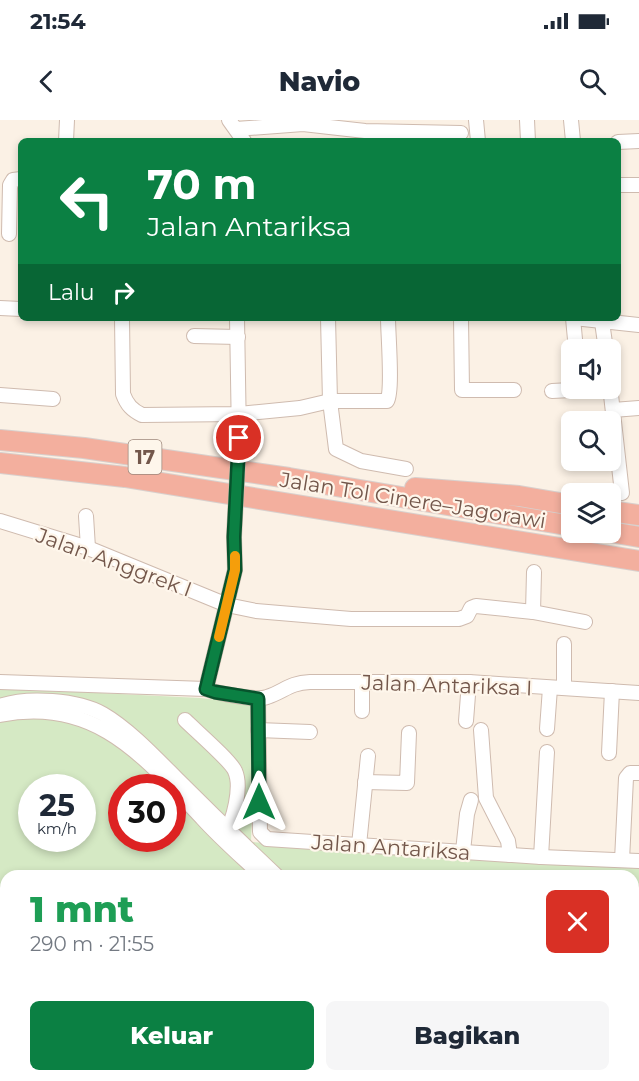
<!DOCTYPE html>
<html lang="id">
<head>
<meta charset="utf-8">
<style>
	:root { --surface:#fff; --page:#f6f6f7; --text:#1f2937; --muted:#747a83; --accent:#0b8043 }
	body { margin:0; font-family:Montserrat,sans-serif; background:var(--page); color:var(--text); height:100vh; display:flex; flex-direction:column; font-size:22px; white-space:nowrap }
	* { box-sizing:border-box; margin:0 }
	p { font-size:20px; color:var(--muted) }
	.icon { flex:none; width:33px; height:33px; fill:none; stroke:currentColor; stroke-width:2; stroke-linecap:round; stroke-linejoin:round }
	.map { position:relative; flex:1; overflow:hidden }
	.side { position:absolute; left:0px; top:750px; width:639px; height:212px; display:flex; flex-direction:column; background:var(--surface); border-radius:18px 18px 0 0; box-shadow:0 3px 9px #0003 }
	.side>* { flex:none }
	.banner { position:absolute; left:18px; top:18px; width:603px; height:183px; border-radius:9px; box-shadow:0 3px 9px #0003; background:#0b8043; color:#fff; overflow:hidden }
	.buttons { position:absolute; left:561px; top:219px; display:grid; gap:12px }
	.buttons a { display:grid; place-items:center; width:60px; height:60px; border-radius:9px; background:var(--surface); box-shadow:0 3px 9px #0003; font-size:30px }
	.speed { position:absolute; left:18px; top:654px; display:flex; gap:12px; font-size:30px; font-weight:700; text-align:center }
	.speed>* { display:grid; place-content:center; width:78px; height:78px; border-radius:50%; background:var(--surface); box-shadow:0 3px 9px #0003; line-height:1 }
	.speed small { font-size:15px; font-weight:400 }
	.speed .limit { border:9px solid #d22; background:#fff; color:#111 }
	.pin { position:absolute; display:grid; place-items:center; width:51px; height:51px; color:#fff; margin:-26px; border:3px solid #fff; border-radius:50%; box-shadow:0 2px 6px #0007 }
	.me { position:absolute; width:66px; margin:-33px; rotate:0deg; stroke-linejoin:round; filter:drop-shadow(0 0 4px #0008) }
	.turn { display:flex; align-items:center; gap:21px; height:126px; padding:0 30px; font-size:27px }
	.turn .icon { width:78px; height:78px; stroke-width:2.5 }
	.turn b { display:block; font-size:42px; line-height:51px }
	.then { display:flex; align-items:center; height:57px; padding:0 30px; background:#0003; gap:12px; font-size:22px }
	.round { display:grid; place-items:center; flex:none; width:63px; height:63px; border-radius:9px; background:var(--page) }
	.headline { display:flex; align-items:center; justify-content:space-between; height:102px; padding:0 30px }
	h1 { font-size:36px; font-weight:800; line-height:45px; color:#1e9e55 }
	.action { display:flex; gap:12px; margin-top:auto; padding:12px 30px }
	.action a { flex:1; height:69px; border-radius:9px; background:var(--accent); color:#fff; font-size:24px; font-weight:800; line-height:69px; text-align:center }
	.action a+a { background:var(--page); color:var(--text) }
	.status { display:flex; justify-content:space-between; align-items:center; height:42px; padding:0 30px; background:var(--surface); direction:ltr }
	.status svg { height:16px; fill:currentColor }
	header { display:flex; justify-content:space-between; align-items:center; height:78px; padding:0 30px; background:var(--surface); font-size:27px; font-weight:800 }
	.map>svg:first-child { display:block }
	.green { fill:#d5e9c4; fill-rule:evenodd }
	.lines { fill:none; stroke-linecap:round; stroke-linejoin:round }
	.minor-casing { stroke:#cfbbaf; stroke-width:16 }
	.highway-casing { stroke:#d8d0cd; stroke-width:22 }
	.minor { stroke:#fff; stroke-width:14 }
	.highway { stroke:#f3af9e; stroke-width:20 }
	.minor-bridge-casing { stroke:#cfbbaf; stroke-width:16; stroke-linecap:butt }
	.minor-bridge { stroke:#fff; stroke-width:14 }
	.route-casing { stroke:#07532c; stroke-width:15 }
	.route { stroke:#0b8043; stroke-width:10 }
	.slow { stroke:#f59e0b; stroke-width:10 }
	.labels { text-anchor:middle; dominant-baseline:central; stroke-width:4.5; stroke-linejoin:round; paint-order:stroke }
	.shield { fill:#fef6eb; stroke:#9d877b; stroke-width:1.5 }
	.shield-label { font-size:20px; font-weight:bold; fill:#73574b }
	.street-label { font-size:21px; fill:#73574b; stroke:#fef6eb }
</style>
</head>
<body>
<div class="status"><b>21:54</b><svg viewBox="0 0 49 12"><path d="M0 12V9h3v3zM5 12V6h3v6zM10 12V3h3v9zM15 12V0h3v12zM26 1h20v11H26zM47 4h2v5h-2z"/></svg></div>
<header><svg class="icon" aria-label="back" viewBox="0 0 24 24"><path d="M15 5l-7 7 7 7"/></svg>Navio<svg class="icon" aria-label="search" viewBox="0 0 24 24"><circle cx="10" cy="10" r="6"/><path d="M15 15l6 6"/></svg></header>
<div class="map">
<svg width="639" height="961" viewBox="0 0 639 961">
	<rect width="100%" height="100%" fill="#fbf1e5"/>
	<!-- green -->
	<path class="green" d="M0,568l200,10 56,6 -5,138 388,25v214h-639zM32,668h50v50h-50zM122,668h50v50h-50zM6,756h627v200h-627z"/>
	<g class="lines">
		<!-- minor casing -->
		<g class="minor-casing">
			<g id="minor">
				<polyline points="229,0 244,21"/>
				<polyline points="476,0 478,21"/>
				<polyline points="527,0 528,21"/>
				<polyline points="571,0 573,21"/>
				<polyline points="236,9 303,4 365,11 461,13"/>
				<polyline points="66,21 67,0"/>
				<polyline points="618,22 639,21"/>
				<polyline points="618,65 639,65"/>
				<polyline points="9,114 10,65 13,60 21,59"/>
				<polyline points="0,188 21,189"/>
				<path d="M122,198l1,76c4,11 9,16 19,21l97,-1 61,-6 30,-7h57c6,-10 1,-67 1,-83"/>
				<polyline points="237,198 239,318"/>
				<polyline points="328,198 330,281 336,329 361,341 406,349"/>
				<polyline points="461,198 462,270 514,270"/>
				<polyline points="573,198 576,230"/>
				<polyline points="574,198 639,205"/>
				<polyline points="602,202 606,230"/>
				<polyline points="194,216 238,217"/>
				<polyline points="610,266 622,373 610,374"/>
				<polyline points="552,271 609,268"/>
				<polyline points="0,275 53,279"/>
				<polyline points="613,290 639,288"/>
				<polyline points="86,396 88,428"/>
				<polyline points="0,401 88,428 227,485 256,491 351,499 459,499 467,496 471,488 476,486 533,492 585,502"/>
				<polyline points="533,492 534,452"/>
				<path d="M0,562l206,7c11,4 51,12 61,8 18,-6 22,-14 43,-15h159l170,11"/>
				<polyline points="564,568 564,524"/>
				<polyline points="206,569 235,450 234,417"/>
				<polyline points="258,579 260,712 267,719 541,737 639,741"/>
				<path d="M0,586c27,-10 78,-6 103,8 26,15 54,45 75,66 33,33 66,65 99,96"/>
				<polyline points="362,591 362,562"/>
				<path d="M0,595c95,-19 143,41 202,103 19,21 40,39 60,58"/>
				<path d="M185,600c10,10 46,41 50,51 7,15 -1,51 -11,63"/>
				<polyline points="466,601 469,562"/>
				<polyline points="547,609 550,568"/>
				<polyline points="258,610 310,612"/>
				<polyline points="481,610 486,678 508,721 510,735"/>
				<polyline points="609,633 612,571"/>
				<polyline points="365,662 407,663 409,613"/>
				<polyline points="359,725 368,636"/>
				<polyline points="463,731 467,694 471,680"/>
				<polyline points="541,737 547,632"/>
				<polyline points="622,740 626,658 630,653 639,653"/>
				<polyline points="633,887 639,887"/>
				<polyline points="557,956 559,961"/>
				<polyline points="512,961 518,956"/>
				<polyline points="531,961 533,956"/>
			</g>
		</g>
		<!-- highway casing -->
		<g class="highway-casing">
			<g id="highway">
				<polyline points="0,320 84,328 289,358 572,406"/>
				<polyline points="0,343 125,357 639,441"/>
				<polyline points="415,368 519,376 572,385"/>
				<polyline points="610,391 639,395"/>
				<polyline points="610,412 639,417"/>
			</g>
		</g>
		<!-- minor -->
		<use href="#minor" class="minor"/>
		<!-- highway -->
		<use href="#highway" class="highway"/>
		<!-- minor-bridge casing -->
		<g class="minor-bridge-casing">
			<polyline id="minor-bridge" points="234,417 239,318"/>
		</g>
		<!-- minor-bridge -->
		<use href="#minor-bridge" class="minor-bridge"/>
	</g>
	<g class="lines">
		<!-- route casing -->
		<g class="route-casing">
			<polyline id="route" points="239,318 234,417 235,450 206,569 215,572 258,579 259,682"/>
		</g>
		<!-- route -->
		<use href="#route" class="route"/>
		<!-- slow -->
		<polyline class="slow" points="219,517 235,450 235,436"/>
	</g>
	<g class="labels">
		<!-- shield labels -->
		<rect class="shield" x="128.5" y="320" width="33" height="34" rx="4.5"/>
		<g class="shield-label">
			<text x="145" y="337">17</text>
		</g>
		<!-- street labels -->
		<g class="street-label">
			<text transform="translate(413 380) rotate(9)">Jalan Tol Cinere–Jagorawi</text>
			<text transform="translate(114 442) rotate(20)">Jalan Anggrek I</text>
			<text transform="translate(447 565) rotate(2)">Jalan Antariksa I</text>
			<text transform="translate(391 727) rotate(4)">Jalan Antariksa</text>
		</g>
	</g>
</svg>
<div class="buttons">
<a><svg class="icon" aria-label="sound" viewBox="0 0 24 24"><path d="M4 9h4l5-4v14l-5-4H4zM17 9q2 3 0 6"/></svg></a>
<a><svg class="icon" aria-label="search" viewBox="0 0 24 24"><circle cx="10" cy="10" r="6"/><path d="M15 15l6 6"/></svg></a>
<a><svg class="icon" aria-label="layers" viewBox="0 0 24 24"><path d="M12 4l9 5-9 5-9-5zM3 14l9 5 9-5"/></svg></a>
</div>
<div class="speed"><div>25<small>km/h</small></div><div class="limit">30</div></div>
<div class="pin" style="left:239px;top:318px;background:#d93025"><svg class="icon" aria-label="arrive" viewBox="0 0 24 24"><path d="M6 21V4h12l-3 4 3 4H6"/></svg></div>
<svg class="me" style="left:259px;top:682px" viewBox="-20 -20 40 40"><path d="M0-17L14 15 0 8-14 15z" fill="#0b8043" stroke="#fff" stroke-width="4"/></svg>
<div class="banner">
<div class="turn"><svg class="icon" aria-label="left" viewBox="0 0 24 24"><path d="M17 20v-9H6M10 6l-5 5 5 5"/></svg><div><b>70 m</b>Jalan Antariksa</div></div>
<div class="then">Lalu<svg class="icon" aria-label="right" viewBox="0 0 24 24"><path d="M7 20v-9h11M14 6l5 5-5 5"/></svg></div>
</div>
<section class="side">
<div class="headline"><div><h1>1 mnt</h1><p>290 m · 21:55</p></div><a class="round" style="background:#d93025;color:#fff"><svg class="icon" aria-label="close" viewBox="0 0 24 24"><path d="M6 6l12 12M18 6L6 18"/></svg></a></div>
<div class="action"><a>Keluar</a><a>Bagikan</a></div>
</section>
</div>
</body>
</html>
